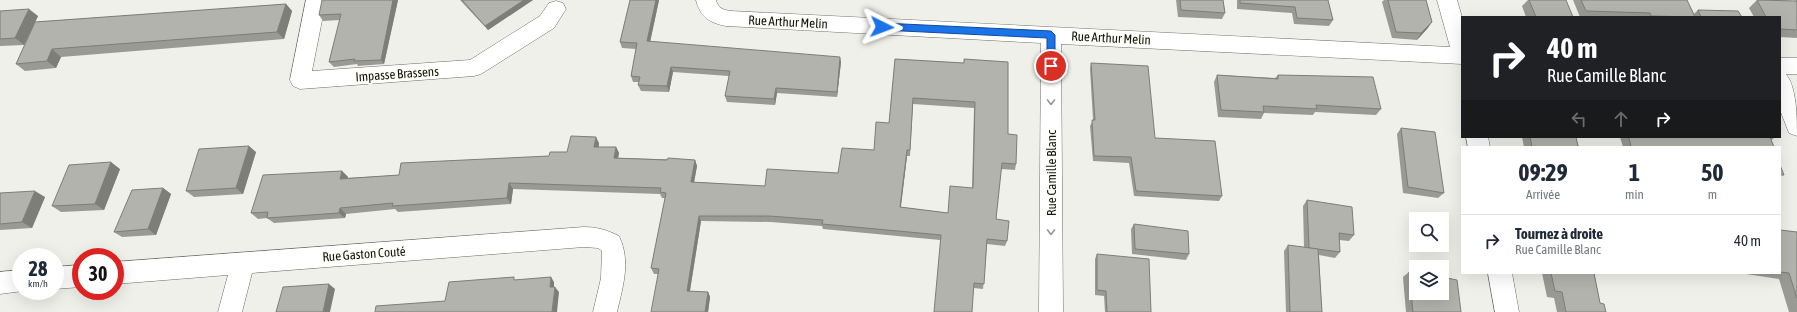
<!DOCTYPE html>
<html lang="fr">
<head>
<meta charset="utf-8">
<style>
	:root { --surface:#fff; --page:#f6f6f7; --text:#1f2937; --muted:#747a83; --line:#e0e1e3 }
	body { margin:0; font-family:"Asap Condensed",sans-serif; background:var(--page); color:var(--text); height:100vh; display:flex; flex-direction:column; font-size:15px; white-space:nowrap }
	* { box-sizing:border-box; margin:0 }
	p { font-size:13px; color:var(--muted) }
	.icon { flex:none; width:22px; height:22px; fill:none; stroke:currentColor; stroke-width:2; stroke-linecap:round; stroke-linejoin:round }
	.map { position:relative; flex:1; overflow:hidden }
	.sheet { position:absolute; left:1461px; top:146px; width:320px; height:128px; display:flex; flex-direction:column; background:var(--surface); border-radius:0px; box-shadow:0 4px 16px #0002 }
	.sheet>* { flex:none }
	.guide { position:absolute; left:1461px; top:16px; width:320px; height:122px; border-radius:0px; box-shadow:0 4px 16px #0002; background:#202124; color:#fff; overflow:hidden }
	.fabs { position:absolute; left:1409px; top:212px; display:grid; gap:8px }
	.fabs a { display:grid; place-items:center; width:40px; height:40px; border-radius:0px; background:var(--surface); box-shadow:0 4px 16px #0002; font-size:20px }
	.speed { position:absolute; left:12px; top:248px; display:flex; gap:8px; font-size:20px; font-weight:700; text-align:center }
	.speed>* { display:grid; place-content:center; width:52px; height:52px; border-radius:50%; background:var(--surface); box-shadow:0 4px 16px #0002; line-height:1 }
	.speed small { font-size:10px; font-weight:400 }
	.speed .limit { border:6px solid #d22; background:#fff; color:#111 }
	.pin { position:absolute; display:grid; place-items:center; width:34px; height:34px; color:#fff; margin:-17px; border:2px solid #fff; border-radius:50%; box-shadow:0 1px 4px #0007 }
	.me { position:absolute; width:44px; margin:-22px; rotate:93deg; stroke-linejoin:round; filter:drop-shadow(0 0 3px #0008) }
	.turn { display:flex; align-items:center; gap:14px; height:84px; padding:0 20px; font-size:18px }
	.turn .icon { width:52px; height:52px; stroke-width:2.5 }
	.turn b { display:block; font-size:28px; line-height:34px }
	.lanes { display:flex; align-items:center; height:38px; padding:0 20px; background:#0003; justify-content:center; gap:20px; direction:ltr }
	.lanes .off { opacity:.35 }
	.eta { display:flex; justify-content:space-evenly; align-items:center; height:68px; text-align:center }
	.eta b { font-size:24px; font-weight:700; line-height:28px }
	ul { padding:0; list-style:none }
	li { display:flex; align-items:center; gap:12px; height:52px; padding:0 20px; border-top:1px solid var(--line) }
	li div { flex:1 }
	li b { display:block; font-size:15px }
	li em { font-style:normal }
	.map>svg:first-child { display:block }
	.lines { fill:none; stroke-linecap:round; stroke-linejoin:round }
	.minor-casing { stroke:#6b6b65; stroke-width:1 }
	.minor { fill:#fff; fill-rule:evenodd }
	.wall { fill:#9a9a95; fill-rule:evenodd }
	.shaded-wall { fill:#7d7d79 }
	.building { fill:#b3b3ad; stroke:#7d7d79; fill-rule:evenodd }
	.oneway { stroke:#959594 }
	.route { fill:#1a73e8; stroke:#114b97 }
	.labels { text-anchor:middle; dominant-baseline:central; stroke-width:3.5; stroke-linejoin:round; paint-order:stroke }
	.street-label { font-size:13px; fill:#131311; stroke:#fefef7 }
</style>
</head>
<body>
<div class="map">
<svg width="1797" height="312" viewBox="0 0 1797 312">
	<rect width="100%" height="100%" fill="#f0f0ea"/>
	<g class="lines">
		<!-- minor casing -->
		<g class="minor-casing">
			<g id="minor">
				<polygon points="306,0 326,0 312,71 470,60 540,16 549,3 556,1 563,3 566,9 554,28 481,74 474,76 300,89 293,86 290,80"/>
				<path d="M696,0h20c2,8 7,10 15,11l719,36 -13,-47h20l5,17v47l-401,-20 2,268h-24l2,-269 -315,-17c-16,-3 -26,-9 -30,-26z"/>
				<path d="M1780,58h17v16h-11c11,13 11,45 11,62l-8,-3 -9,-23z"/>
				<polygon points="1466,137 1488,137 1490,147 1468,147"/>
				<path d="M584,227c13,0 23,3 35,9 12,25 4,50 -2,76h-24l8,-34 1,-27 -4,-3 -14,-1 -332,26 -10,39h-24l10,-37 -113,9v-22z"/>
				<polygon points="81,265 81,287 55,289 55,267"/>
				<polygon points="21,270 21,291 23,291 0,294 0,272"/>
				<polygon points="1488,273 1512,273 1519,312 1495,312"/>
			</g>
		</g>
		<!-- minor -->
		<use href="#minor" class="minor"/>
	</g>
	<!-- wall -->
	<g class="wall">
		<polygon points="398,0 384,64 358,66 357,64 334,67 329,62 340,20 323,21 319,15"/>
		<polygon points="460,0 533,0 488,30"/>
		<polygon points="630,0 659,0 650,42 841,62 837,97 777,93 775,105 727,102 725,96 729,76 673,72 669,92 641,91 638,85 639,82 633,82 631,76 636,49 622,48 620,42"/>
		<polygon points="1176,0 1223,0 1225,13 1222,19 1178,17"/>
		<polygon points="1237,0 1328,0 1333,20 1329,26 1294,24 1292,13 1237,9"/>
		<polygon points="1384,0 1426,0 1432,22 1427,29 1417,40 1392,38 1382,2"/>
		<polygon points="1528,0 1555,0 1573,17 1526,17 1522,6"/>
		<polygon points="1573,0 1687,0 1694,14 1698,10 1742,17 1580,17"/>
		<polygon points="1757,0 1794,1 1797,0 1797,38 1780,37 1780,17 1754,17 1749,8"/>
		<polygon points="286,4 292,11 284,39 61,57 56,68 25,71 16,64 35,22"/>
		<polygon points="0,11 38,16 24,45 0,46"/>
		<path d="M895,59l68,4 45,71 8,30 -1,6 -14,-1 -5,50 11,22 -2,5 -18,-2 -4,45 -9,-1 -34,-48 -117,-11 -1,-3 -51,-4 -70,-1 -11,70 18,1 2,5 -2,15 -50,-38h-4l-3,-6 14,-70h-3l-2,-4 -147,-5 -2,15 -113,8 -3,-3 -49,5 -1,4 -71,5 -7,-5 -9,1 -7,-6 91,-42 6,6 -1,1 52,-3 150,-19 18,-4 32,-9v4h17l3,6 -1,5 77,2 2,6 -3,16 71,4 73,-13 36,-23 15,-27zM913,104l61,4 -2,80 -24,25 -47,-6 6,-51h3z"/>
		<polygon points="1091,63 1155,138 1222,196 1219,201 1134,196 1129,163 1093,161 1090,126 1093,120 1090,69"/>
		<polygon points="1217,75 1275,78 1278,75 1381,109 1376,115 1315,112 1313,115 1264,113 1261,119 1218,117 1214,82"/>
		<polygon points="1401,128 1444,193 1438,198 1403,193 1397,134"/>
		<polygon points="1522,137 1576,137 1578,146 1581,147 1524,147"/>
		<polygon points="1620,137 1776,137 1771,140 1774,147 1623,147"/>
		<polygon points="256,152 243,194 194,197 186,191"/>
		<polygon points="120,169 104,210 61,212 52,206"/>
		<polygon points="163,188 171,194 156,235 122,237 114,232"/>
		<polygon points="0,193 45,197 32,228 0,230"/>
		<polygon points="1307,200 1354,235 1349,241 1339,240 1340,252 1335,258 1319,255 1322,312 1286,312 1284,251 1288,245 1304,248 1303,206"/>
		<polygon points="1134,224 1189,254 1186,260 1132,254 1131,229"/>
		<polygon points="1780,230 1797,232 1797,312 1789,312 1779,279 1746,274 1746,273 1780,273"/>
		<polygon points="1097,254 1151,312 1105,312 1104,296 1095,295 1095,259"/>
		<polygon points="1409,272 1461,312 1406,312 1403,277"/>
		<polygon points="1542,273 1594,273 1600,303 1606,312 1557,312 1554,298 1547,297"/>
	</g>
	<!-- shaded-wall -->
	<g class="shaded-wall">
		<polygon points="393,0 398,0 384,64 381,60"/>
		<polygon points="524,0 533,0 488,30 485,26"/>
		<polygon points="656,0 659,0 649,47 647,41"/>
		<polygon points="286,4 292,11 284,39 277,32"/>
		<polygon points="29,9 38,16 24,45 15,38"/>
		<polygon points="1432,22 1427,29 1417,40 1421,33"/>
		<polygon points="52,49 61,57 56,68 47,61"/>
		<polygon points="840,57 841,62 837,97 837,92"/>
		<polygon points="671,67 673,72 669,92 667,86"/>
		<polygon points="776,88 777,93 775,105 774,99"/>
		<polygon points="596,137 599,143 597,153 594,147"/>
		<polygon points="249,146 256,152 243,194 236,188"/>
		<polygon points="616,147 619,153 617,164 614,158"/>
		<polygon points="907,150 907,156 900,212 900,207"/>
		<polygon points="695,160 697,166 693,188 691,182"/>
		<polygon points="111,162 120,169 104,210 95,204"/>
		<polygon points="342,171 348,177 346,184 340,179"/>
		<polygon points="509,183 513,189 511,204 507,198"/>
		<polygon points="163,188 171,194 156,235 148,229"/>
		<polygon points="35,191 45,197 32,228 22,222"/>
		<polygon points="340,208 346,214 345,218 339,213"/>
		<polygon points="699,216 701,221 689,296 687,291"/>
		<polygon points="551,277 554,282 554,292 550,287"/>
		<polygon points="329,284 335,289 330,312 323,312"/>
		<polygon points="555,287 559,292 557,312 552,312"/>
		<polygon points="708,292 710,297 708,312 705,312"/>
	</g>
	<!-- building -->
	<g class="building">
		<polygon points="322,0 393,0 381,60 354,61 355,59 329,62 341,14 319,15"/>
		<polygon points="462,0 524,0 485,26"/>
		<polygon points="630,0 656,0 647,41 840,57 837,92 776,88 774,99 725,96 730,71 671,67 667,86 638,85 640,77 631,76 637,43 620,42"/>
		<polygon points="1180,0 1223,0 1225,13 1181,10"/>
		<polygon points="1240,0 1328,0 1333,20 1297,18 1295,7 1240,3"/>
		<polygon points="1388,0 1426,0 1432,22 1421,33 1396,32"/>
		<polygon points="1529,0 1566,0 1573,17 1536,17"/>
		<polygon points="1581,0 1687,0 1695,17 1651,16 1650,13 1586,11"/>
		<polygon points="1757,0 1797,1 1797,30 1780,29 1780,17 1766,17"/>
		<polygon points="286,4 277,32 52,49 47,61 16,64 35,22"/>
		<polygon points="29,9 15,38 0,39 0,11"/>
		<polygon points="1698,10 1738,11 1742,17 1701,17"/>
		<path d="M895,59l69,4v-4l44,3v72l9,1 -1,29 -14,-1 -6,56 13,2 -2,20 -20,-2 -3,45 -10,-1 -2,29h-38l7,-77 -119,-11 1,-4 -54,-4h-70l-12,75 21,1 -3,20h-54l8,-43 -8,-1 15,-75 -6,-1 1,-4 -152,-5 -2,15 -115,8 1,-3 -53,5 -1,5 -72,5 1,-6 -17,1 12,-38 79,-4 -2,8 59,-4 2,-12 148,-7 1,-4h17l4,-16 25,1 -2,10h22l-2,11 53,2 1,-2 27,2 -4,22 74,4 2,-17 71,4 4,-25 32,2 2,-28 13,1zM913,98l62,4 -2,86 -23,-2 -2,27 -48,-6 7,-57h3z"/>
		<polygon points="1091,63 1148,66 1155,138 1215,141 1222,196 1136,191 1131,157 1094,156 1092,120 1095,120"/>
		<polygon points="1217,75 1278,79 1278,75 1373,77 1381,109 1316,105 1317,109 1263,106 1264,112 1221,110"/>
		<polygon points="1401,128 1435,132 1444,193 1408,187"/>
		<polygon points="1530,137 1576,137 1578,146 1581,147 1532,147"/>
		<polygon points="1629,137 1770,137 1774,147 1631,147"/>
		<polygon points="249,146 236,188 186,191 199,149"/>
		<polygon points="111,162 95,204 52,206 69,165"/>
		<polygon points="1780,165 1784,175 1780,175"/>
		<polygon points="163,188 148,229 114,232 132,190"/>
		<polygon points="35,191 22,222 0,224 0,193"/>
		<polygon points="1307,200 1352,207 1354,235 1339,233 1340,252 1309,248"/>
		<polygon points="1134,224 1188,231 1189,254 1135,249"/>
		<polygon points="1780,230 1797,232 1797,298 1789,273 1780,272"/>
		<polygon points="1288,245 1318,249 1322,312 1290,312"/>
		<polygon points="1097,254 1149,259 1151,312 1107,312 1106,291 1097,290"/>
		<polygon points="1409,272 1416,273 1416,293 1442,293 1442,277 1457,280 1461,312 1413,312"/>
		<polygon points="1551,273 1594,273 1600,303 1604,304 1606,312 1566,312 1562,292 1555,291"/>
		<polygon points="514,277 514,280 551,277 550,287 555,287 552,312 375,312 376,306 445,301 449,282"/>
		<polygon points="329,284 323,312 276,312 283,287"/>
	</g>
	<!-- one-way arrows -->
	<defs><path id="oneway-chevron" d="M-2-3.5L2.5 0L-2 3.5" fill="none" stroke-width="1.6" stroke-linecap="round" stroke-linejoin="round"/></defs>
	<g class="oneway">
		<use href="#oneway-chevron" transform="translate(1051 102) rotate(90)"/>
		<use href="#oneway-chevron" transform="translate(1051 232) rotate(90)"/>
	</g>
	<!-- route -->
	<polygon class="route" points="882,23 1051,31 1055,35 1055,66 1051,69 1047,66 1047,38 882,30 878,27"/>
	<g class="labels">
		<!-- street labels -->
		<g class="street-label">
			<text transform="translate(788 22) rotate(3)">Rue Arthur Melin</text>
			<text transform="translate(1111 38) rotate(3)">Rue Arthur Melin</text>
			<text transform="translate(397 74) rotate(-4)">Impasse Brassens</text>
			<text transform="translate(1051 173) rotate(-90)">Rue Camille Blanc</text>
			<text transform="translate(364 254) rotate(-4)">Rue Gaston Couté</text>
		</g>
	</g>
</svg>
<div class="fabs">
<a><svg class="icon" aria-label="search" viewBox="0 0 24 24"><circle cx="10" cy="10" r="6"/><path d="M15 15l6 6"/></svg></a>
<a><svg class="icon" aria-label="layers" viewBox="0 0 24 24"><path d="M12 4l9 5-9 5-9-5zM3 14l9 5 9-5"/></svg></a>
</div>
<div class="speed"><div>28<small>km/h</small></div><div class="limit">30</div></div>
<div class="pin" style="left:1051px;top:66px;background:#d93025"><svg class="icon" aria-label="arrive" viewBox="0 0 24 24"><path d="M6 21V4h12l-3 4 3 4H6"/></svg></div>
<svg class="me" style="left:882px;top:27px" viewBox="-20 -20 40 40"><path d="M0-17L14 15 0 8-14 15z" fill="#1a73e8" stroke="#fff" stroke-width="4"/></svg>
<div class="guide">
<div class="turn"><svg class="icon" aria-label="right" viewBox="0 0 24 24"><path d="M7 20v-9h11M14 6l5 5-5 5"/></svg><div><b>40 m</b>Rue Camille Blanc</div></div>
<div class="lanes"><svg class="icon off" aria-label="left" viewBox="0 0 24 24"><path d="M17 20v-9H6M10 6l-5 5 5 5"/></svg><svg class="icon off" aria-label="ahead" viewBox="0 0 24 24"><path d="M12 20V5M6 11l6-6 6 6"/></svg><svg class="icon" aria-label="right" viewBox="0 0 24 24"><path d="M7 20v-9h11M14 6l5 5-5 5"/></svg></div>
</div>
<section class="sheet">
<div class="eta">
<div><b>09:29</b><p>Arrivée</p></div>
<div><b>1</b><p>min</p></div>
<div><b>50</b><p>m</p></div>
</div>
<ul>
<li><svg class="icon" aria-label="right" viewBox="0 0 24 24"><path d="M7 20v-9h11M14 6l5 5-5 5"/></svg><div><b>Tournez à droite</b><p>Rue Camille Blanc</p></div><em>40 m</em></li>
</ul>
</section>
</div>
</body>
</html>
